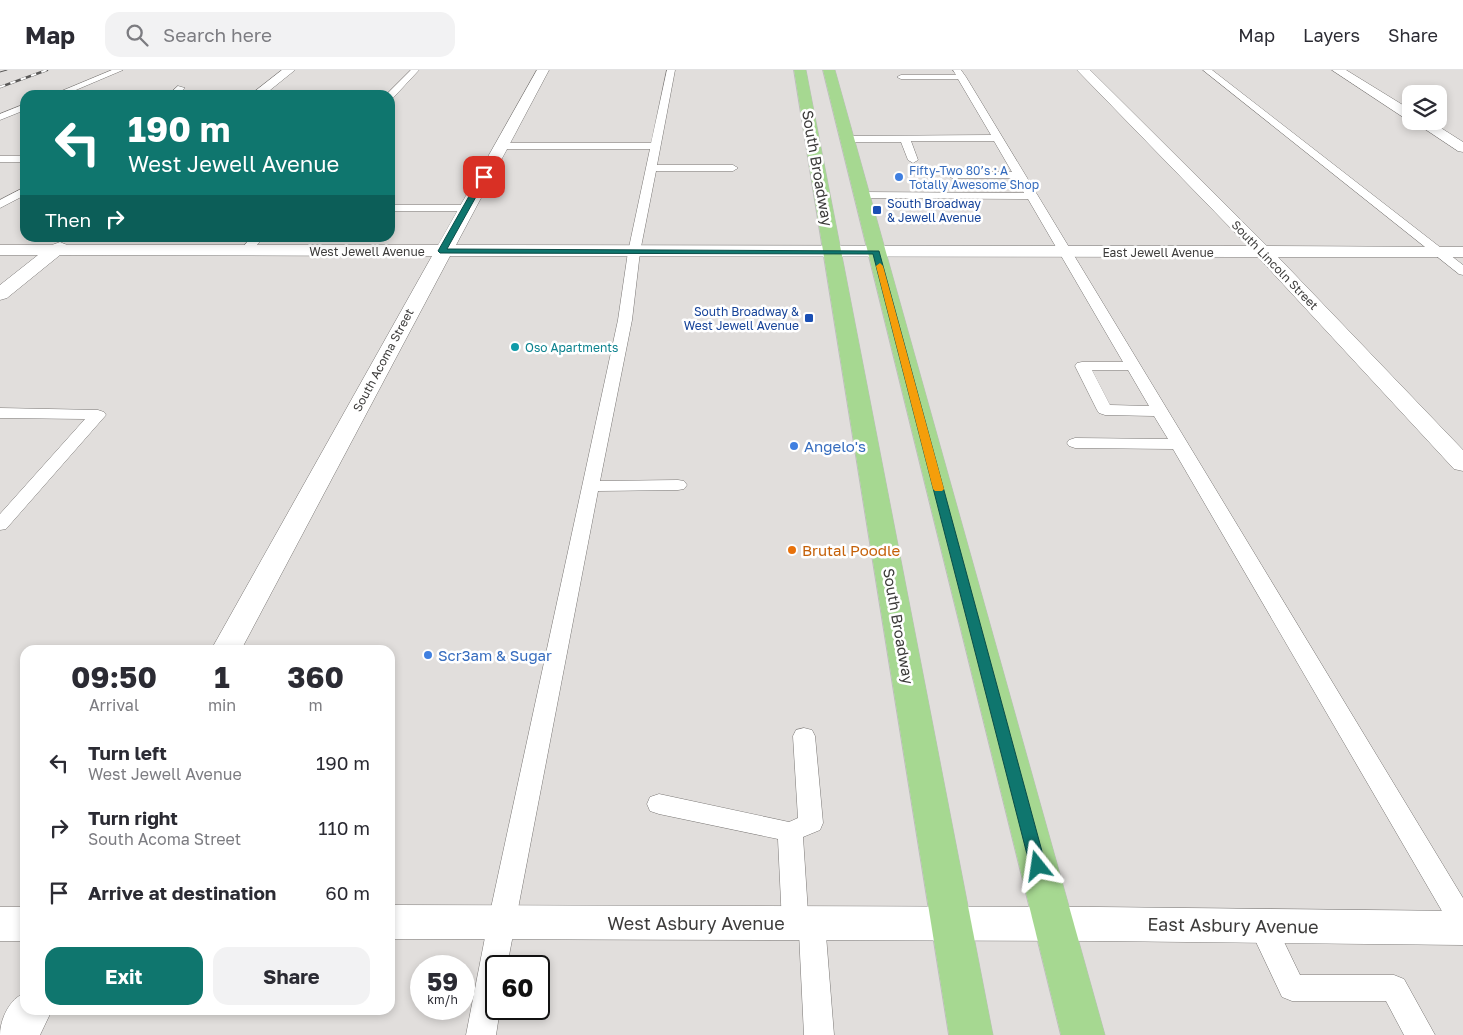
<!DOCTYPE html>
<html lang="en">
<head>
<meta charset="utf-8">
<style>
	:root { --surface:#fff; --page:#f2f2f3; --text:#2b2b33; --muted:#7c7c81; --line:#e1e1e2; --accent:#0f766e }
	body { margin:0; font-family:"Golos Text",sans-serif; background:var(--page); color:var(--text); height:100vh; display:flex; flex-direction:column; font-size:19px; white-space:nowrap }
	* { box-sizing:border-box; margin:0 }
	p { font-size:16px; color:var(--muted) }
	.icon { flex:none; width:28px; height:28px; fill:none; stroke:currentColor; stroke-width:2; stroke-linecap:round; stroke-linejoin:round }
	.map { position:relative; flex:1; overflow:hidden }
	.panel { position:absolute; left:20px; top:575px; width:375px; height:370px; display:flex; flex-direction:column; background:var(--surface); border-radius:15px; box-shadow:0 2px 8px #0003 }
	.panel>* { flex:none }
	.guide { position:absolute; left:20px; top:20px; width:375px; height:152px; border-radius:15px; box-shadow:0 2px 8px #0003; background:#0f766e; color:#fff; overflow:hidden }
	.buttons { position:absolute; left:1402px; top:15px; display:grid; gap:10px }
	.buttons a { display:grid; place-items:center; width:45px; height:45px; border-radius:10px; background:var(--surface); box-shadow:0 2px 8px #0003; font-size:25px }
	.speed { position:absolute; left:410px; top:885px; display:flex; gap:10px; font-size:25px; font-weight:700; text-align:center }
	.speed>* { display:grid; place-content:center; width:65px; height:65px; border-radius:50%; background:var(--surface); box-shadow:0 2px 8px #0003; line-height:1 }
	.speed small { font-size:12px; font-weight:400 }
	.speed .limit { border:2px solid #111; border-radius:8px; background:#fff; color:#111 }
	.pin { position:absolute; display:grid; place-items:center; width:42px; height:42px; color:#fff; margin:-21px; border-radius:10px; box-shadow:0 2px 8px #0006 }
	.me { position:absolute; width:55px; margin:-28px; rotate:345deg; stroke-linejoin:round; filter:drop-shadow(0 0 4px #0008) }
	.turn { display:flex; align-items:center; gap:18px; height:105px; padding:0 25px; font-size:22px }
	.turn .icon { width:65px; height:65px; stroke-width:2.5 }
	.turn b { display:block; font-size:35px; line-height:42px }
	.then { display:flex; align-items:center; height:48px; padding:0 25px; background:#0003; gap:10px; font-size:19px }
	.eta { display:flex; justify-content:space-evenly; align-items:center; height:85px; text-align:center }
	.eta b { font-size:30px; font-weight:700; line-height:35px }
	.cta { display:flex; gap:10px; margin-top:auto; padding:10px 25px }
	.cta a { flex:1; height:58px; border-radius:15px; background:var(--accent); color:#fff; font-size:20px; font-weight:700; line-height:58px; text-align:center }
	.cta a+a { background:var(--page); color:var(--text) }
	ul { padding:0; list-style:none }
	li { display:flex; align-items:center; gap:15px; height:65px; padding:0 25px }
	li div { flex:1 }
	li b { display:block; font-size:19px }
	li em { font-style:normal }
	header { display:flex; align-items:center; gap:30px; box-sizing:border-box; height:70px; padding:0 25px; background:var(--surface); border-bottom:1px solid var(--line) }
	header strong { font-size:24px }
	nav { display:flex; gap:28px; margin-inline-start:auto; font-size:18px }
	.search { width:350px; height:45px; background:var(--page); display:flex; align-items:center; gap:12px; box-sizing:border-box; padding:0 18px; border-radius:15px; color:var(--muted); font-size:19px }
	.map>svg:first-child { display:block }
	.lines { fill:none; stroke-linecap:round; stroke-linejoin:round }
	.lane-casing { stroke:#7a7775; stroke-width:1 }
	.street-casing { stroke:#7a7775; stroke-width:1 }
	.primary-casing { stroke:#bdbdbc; stroke-width:1 }
	.lane { fill:#fff; fill-rule:evenodd }
	.street { fill:#fff; fill-rule:evenodd }
	.primary { fill:#a6d891; fill-rule:evenodd }
	.tram { stroke:#595857; stroke-width:1 }
	.rail-casing { stroke:#595857; stroke-width:2.5 }
	.rail { stroke:#fff; stroke-width:2; stroke-dasharray:5.5; stroke-linecap:butt }
	.route { fill:#0f766e; stroke:#0a4d48 }
	.slow { fill:#f59e0b }
	.shop-dot { fill:#3f7fe0; stroke:#fff; stroke-width:2 }
	.transit-dot { fill:#1a4fb4; stroke:#fff; stroke-width:2 }
	.culture-dot { fill:#0f9aa8; stroke:#fff; stroke-width:2 }
	.food-dot { fill:#e8710a; stroke:#fff; stroke-width:2 }
	.labels { text-anchor:middle; dominant-baseline:central; stroke-width:5; stroke-linejoin:round; paint-order:stroke }
	.far-shop-label { font-size:12px; fill:#366cbe; stroke:#fff; text-anchor:start }
	.far-transit-label { font-size:12px; fill:#164399; stroke:#fff; text-anchor:start }
	.far-street-label { font-size:12px; fill:#3d3c3b; stroke:#fff }
	.far-culture-label { font-size:12px; fill:#0d838f; stroke:#fff; text-anchor:start }
	.street-label { font-size:15px; fill:#3d3c3b; stroke:#fff }
	.shop-label { font-size:15px; fill:#366cbe; stroke:#fff; text-anchor:start }
	.food-label { font-size:15px; fill:#c56008; stroke:#fff; text-anchor:start }
	.near-street-label { font-size:18px; fill:#3d3c3b; stroke:#fff }
</style>
</head>
<body>
<header>
<strong>Map</strong>
<div class="search"><svg class="icon" aria-label="search" viewBox="0 0 24 24"><circle cx="10" cy="10" r="6"/><path d="M15 15l6 6"/></svg>Search here</div>
<nav><a>Map</a><a>Layers</a><a>Share</a></nav>
</header>
<div class="map">
<svg width="1463" height="965" viewBox="0 0 1463 965">
	<rect width="100%" height="100%" fill="#e1dedc"/>
	<g class="lines">
		<!-- lane casing -->
		<g class="lane-casing">
			<g id="lane">
				<polygon points="112,0 123,0 64,25 52,25"/>
				<polygon points="411,0 419,0 393,28 390,29 390,25 387,24"/>
				<polygon points="667,0 675,0 657,95 733,95 738,98 733,101 656,101 640,182 632,250 600,411 678,410 684,411 687,415 684,419 678,420 598,421 507,896 496,896 496,939 500,939 496,965 466,965 488,852 618,250 628,182 650,79 501,79 496,76 501,73 651,73"/>
				<path d="M953,0h8l5,7 497,821v36l-10,-4 -280,-481 -98,-1 -6,-2 -2,-3 2,-3 6,-2 93,1 -14,-23 -49,-1 -6,-2 -2,-3 -22,-44 2,-3 5,-1h41l-95,-163 -167,-1 -5,-3 5,-3 163,1 -8,-15h-64l-5,-3 5,-3h60l-18,-31h-83l7,19 -5,3 -5,-3 -7,-18h-54l-5,-3 5,-3 144,-1 -33,-56h-57l-4,-2 4,-2h55zM1092,300h36l21,36 -39,-1z"/>
				<polygon points="1203,0 1212,0 1463,195 1463,205 1459,204"/>
				<polygon points="178,16 185,18 177,25 168,25"/>
				<polygon points="25,34 25,40 0,50 0,44"/>
				<rect x="0" y="86" width="25" height="6"/>
				<polygon points="25,117 25,125 0,138 0,130"/>
				<polygon points="390,135 466,135 472,138 466,141 390,141"/>
				<polygon points="251,168 263,168 249,184 241,184 239,181"/>
				<polygon points="0,338 98,340 104,342 106,345 6,459 0,460 0,444 85,349 0,348"/>
				<polygon points="804,658 812,660 815,666 823,753 820,760 803,767 808,843 812,841 822,845 825,853 834,965 804,965 799,863 795,865 785,861 782,853 778,769 659,744 650,741 647,734 650,727 659,724 789,752 798,748 793,666 796,660"/>
				<polygon points="1262,843 1272,847 1300,905 1394,905 1404,909 1435,965 1404,965 1386,931 1292,931 1282,927 1248,855 1252,847"/>
			</g>
		</g>
		<!-- street casing -->
		<g class="street-casing">
			<g id="street">
				<polygon points="282,0 295,0 264,25 250,25"/>
				<polygon points="537,0 549,0 456,175 1248,176 1077,0 1090,0 1267,176 1463,177 1463,187 1278,187 1463,380 1463,401 1454,399 1258,187 450,186 241,580 211,580 432,186 60,185 7,228 0,230 0,215 38,185 0,185 0,175 52,175 60,172 67,175 438,175"/>
				<polygon points="1332,0 1346,0 1411,40 1411,50 1406,49"/>
				<polygon points="1413,51 1430,51 1463,72 1463,82 1458,81"/>
				<polygon points="390,835 1099,837 1463,841 1463,875 1099,871 390,869"/>
				<rect x="0" y="837" width="25" height="34"/>
				<path d="M25,923v17h27l-12,25h-40c0,-16 10,-37 25,-42z"/>
			</g>
		</g>
		<!-- primary casing -->
		<g class="primary-casing">
			<g id="primary">
				<polygon points="794,0 806,0 993,965 949,965"/>
				<polygon points="823,0 835,0 1105,965 1061,965"/>
			</g>
		</g>
		<!-- lane -->
		<use href="#lane" class="lane"/>
		<!-- street -->
		<use href="#street" class="street"/>
		<!-- primary -->
		<use href="#primary" class="primary"/>
		<!-- tram -->
		<polyline class="tram" points="0,2 7,0"/>
		<!-- rail casing -->
		<g class="rail-casing">
			<polyline id="rail" points="0,17 47,0"/>
		</g>
		<!-- rail -->
		<use href="#rail" class="rail"/>
	</g>
	<!-- route -->
	<polygon class="route" points="481,105 487,107 447,179 879,181 1046,796 1043,800 1038,802 1032,800 1030,796 873,184 440,183 438,181"/>
	<!-- slow -->
	<polygon class="slow" points="880,193 883,196 944,419 942,421 935,421 933,419 876,196"/>
	<!-- markers -->
	<g class="shop-dot">
		<circle cx="899" cy="107" r="5"/>
		<circle cx="794" cy="376" r="5"/>
		<circle cx="428" cy="585" r="5"/>
	</g>
	<g class="transit-dot">
		<rect x="872" y="135" width="10" height="10" rx="2.5"/>
		<rect x="804" y="243" width="10" height="10" rx="2.5"/>
	</g>
	<circle class="culture-dot" cx="515" cy="277" r="5"/>
	<circle class="food-dot" cx="792" cy="480" r="5"/>
	<g class="labels">
		<!-- far-shop labels -->
		<g class="far-shop-label">
			<text x="909" y="100">Fifty-Two 80’s : A<tspan x="909" dy="14">Totally Awesome Shop</tspan></text>
		</g>
		<!-- far-transit labels -->
		<g class="far-transit-label">
			<text x="887" y="133">South Broadway<tspan x="887" dy="14">&amp; Jewell Avenue</tspan></text>
			<text x="799" y="241" text-anchor="end">South Broadway &amp;<tspan x="799" dy="14">West Jewell Avenue</tspan></text>
		</g>
		<!-- far-street labels -->
		<g class="far-street-label">
			<text x="367" y="181">West Jewell Avenue</text>
			<text x="1158" y="182">East Jewell Avenue</text>
			<text transform="translate(1275 195) rotate(46)">South Lincoln Street</text>
			<text transform="translate(383 290) rotate(-62)">South Acoma Street</text>
		</g>
		<!-- far-culture labels -->
		<g class="far-culture-label">
			<text x="525" y="277">Oso Apartments</text>
		</g>
		<!-- street labels -->
		<g class="street-label">
			<text transform="translate(818 98) rotate(80)">South Broadway</text>
			<text transform="translate(899 556) rotate(80)">South Broadway</text>
		</g>
		<!-- shop labels -->
		<g class="shop-label">
			<text x="804" y="376">Angelo's</text>
			<text x="438" y="585">Scr3am &amp; Sugar</text>
		</g>
		<!-- food labels -->
		<g class="food-label">
			<text x="802" y="480">Brutal Poodle</text>
		</g>
		<!-- near-street labels -->
		<g class="near-street-label">
			<text x="696" y="853">West Asbury Avenue</text>
			<text transform="translate(1233 855) rotate(1)">East Asbury Avenue</text>
		</g>
	</g>
</svg>
<div class="buttons">
<a><svg class="icon" aria-label="layers" viewBox="0 0 24 24"><path d="M12 4l9 5-9 5-9-5zM3 14l9 5 9-5"/></svg></a>
</div>
<div class="speed"><div>59<small>km/h</small></div><div class="limit">60</div></div>
<div class="pin" style="left:484px;top:107px;background:#d93025"><svg class="icon" aria-label="arrive" viewBox="0 0 24 24"><path d="M6 21V4h12l-3 4 3 4H6"/></svg></div>
<svg class="me" style="left:1038px;top:796px" viewBox="-20 -20 40 40"><path d="M0-17L14 15 0 8-14 15z" fill="#0f766e" stroke="#fff" stroke-width="4"/></svg>
<div class="guide">
<div class="turn"><svg class="icon" aria-label="left" viewBox="0 0 24 24"><path d="M17 20v-9H6M10 6l-5 5 5 5"/></svg><div><b>190 m</b>West Jewell Avenue</div></div>
<div class="then">Then<svg class="icon" aria-label="right" viewBox="0 0 24 24"><path d="M7 20v-9h11M14 6l5 5-5 5"/></svg></div>
</div>
<section class="panel">
<div class="eta">
<div><b>09:50</b><p>Arrival</p></div>
<div><b>1</b><p>min</p></div>
<div><b>360</b><p>m</p></div>
</div>
<ul>
<li><svg class="icon" aria-label="left" viewBox="0 0 24 24"><path d="M17 20v-9H6M10 6l-5 5 5 5"/></svg><div><b>Turn left</b><p>West Jewell Avenue</p></div><em>190 m</em></li>
<li><svg class="icon" aria-label="right" viewBox="0 0 24 24"><path d="M7 20v-9h11M14 6l5 5-5 5"/></svg><div><b>Turn right</b><p>South Acoma Street</p></div><em>110 m</em></li>
<li><svg class="icon" aria-label="arrive" viewBox="0 0 24 24"><path d="M6 21V4h12l-3 4 3 4H6"/></svg><div><b>Arrive at destination</b></div><em>60 m</em></li>
</ul>
<div class="cta"><a>Exit</a><a>Share</a></div>
</section>
</div>
</body>
</html>
